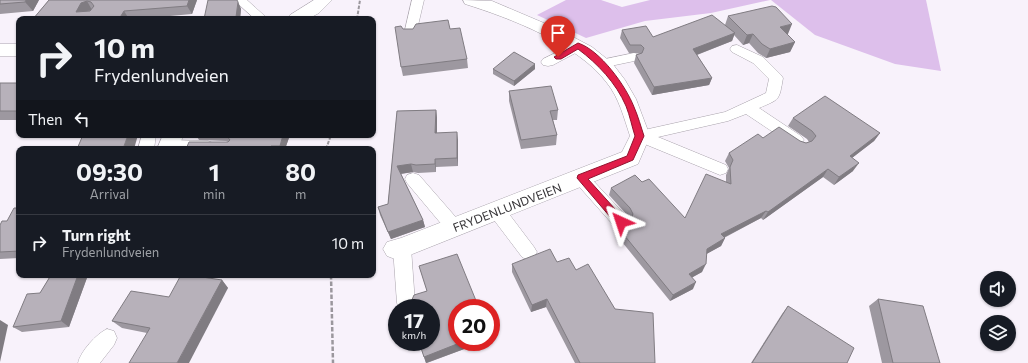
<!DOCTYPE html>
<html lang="en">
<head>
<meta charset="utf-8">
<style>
	:root { --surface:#171b24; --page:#20242c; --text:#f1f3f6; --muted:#9ea1a6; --line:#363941 }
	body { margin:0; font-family:Commissioner,sans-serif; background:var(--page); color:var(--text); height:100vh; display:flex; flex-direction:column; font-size:15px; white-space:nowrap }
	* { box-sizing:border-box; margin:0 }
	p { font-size:13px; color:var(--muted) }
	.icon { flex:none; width:22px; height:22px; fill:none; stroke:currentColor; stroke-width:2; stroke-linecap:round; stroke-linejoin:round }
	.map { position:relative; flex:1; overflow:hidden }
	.sheet { position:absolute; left:16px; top:146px; width:360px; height:132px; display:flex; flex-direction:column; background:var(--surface); border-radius:8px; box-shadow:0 1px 3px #0004 }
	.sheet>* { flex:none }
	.top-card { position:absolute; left:16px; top:16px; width:360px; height:122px; border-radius:8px; box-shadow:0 1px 3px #0004; background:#171b24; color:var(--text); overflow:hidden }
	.tools { position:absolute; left:980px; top:271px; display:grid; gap:8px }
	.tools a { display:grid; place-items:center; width:36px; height:36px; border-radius:50%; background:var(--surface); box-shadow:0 1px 3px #0004; font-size:20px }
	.speed { position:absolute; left:388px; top:299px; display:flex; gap:8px; font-size:20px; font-weight:700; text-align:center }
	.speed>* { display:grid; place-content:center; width:52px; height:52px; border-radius:50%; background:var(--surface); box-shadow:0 1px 3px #0004; line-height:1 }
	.speed small { font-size:10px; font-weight:400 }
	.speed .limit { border:6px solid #d22; background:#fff; color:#111 }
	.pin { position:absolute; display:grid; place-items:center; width:34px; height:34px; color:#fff; margin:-41px -17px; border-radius:50% 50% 50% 0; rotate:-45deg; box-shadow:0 0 4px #0007 }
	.pin .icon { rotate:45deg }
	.me { position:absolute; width:44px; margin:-22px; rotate:318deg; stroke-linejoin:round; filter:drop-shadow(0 0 3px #0008) }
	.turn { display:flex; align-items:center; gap:14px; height:84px; padding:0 12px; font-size:18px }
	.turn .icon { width:52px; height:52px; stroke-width:2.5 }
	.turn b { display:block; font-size:28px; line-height:34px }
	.then { display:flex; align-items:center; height:38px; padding:0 12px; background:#0003; gap:8px; font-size:15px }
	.eta { display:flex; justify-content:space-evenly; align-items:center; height:68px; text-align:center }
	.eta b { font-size:24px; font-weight:700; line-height:28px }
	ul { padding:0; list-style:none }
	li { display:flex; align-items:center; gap:12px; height:56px; padding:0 12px; border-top:1px solid var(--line) }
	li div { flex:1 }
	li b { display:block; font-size:15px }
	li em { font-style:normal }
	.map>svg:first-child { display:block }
	.green { fill:#ddbfeb }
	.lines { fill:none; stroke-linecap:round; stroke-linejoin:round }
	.lane-casing { stroke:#a9a3ac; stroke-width:1 }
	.street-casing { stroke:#a9a3ac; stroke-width:1 }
	.path-far1 { stroke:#9b979d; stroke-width:2; stroke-dasharray:3.5 1.5; stroke-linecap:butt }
	.path { stroke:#9b979d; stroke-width:2.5; stroke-dasharray:4.5 2; stroke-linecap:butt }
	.lane { fill:#fff; fill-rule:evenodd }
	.street { fill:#fff; fill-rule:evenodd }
	.wall { fill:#9d98a0 }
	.shaded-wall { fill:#807c82 }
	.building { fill:#b7b1ba; stroke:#807c82; fill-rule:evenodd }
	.route { fill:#e11d48; stroke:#92132f }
	.labels { text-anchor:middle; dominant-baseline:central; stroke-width:3; stroke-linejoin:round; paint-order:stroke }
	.street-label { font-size:12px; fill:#363437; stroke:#fff }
</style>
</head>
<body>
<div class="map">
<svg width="1028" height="363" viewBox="0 0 1028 363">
	<rect width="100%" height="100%" fill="#f8f2fb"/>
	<!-- green -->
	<g class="green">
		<polygon points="566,0 601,0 622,7 650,0 770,0 711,13 645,21 586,38 537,15"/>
		<polygon points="771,0 926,0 941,71 895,64 815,35"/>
	</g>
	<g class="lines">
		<!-- lane casing -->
		<g class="lane-casing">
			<g id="lane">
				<polygon points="234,0 247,0 268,19 255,19"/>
				<polygon points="412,0 424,0 416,34 415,37 405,37 404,34"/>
				<polygon points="578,42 583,43 585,46 583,49 553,65 548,66 543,65 541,62 543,59"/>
				<path d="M737,45l26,12 18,18 2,3c-4,23 -3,21 -24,30l42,28 3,4 -3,4 -5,2 -5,-2 -45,-30 -18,7 -70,16 68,28 2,4 -2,4 -6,2 -85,-35 -3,-4 3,-4 90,-20 41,-19 3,-14 -16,-16 -21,-11 -2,-3 2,-3z"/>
				<polygon points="634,53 639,54 641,57 639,60 601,68 596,67 594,64 596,61"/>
				<polygon points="142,135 156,135 154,149 138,149"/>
				<polygon points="170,140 208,141 213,143 216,147 215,149 164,149 162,146 165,142"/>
				<polygon points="581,172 587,174 627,217 629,222 627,227 621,229 615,227 575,182 573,178 575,174"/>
				<polygon points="413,173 419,175 460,222 462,227 460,232 454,234 448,232 407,183 405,179 407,175"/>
				<polygon points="497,204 503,206 534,247 537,252 534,257 528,260 522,257 491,216 489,211 491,206"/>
				<polygon points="402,241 408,243 411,248 415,303 413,308 399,308 397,303 393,248 396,243"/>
				<path d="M107,329l7,2 3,7 -3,7 -14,18h-22c2,-11 19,-30 29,-34z"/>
			</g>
		</g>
		<!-- street casing -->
		<g class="street-casing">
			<g id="street">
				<polygon points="314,0 332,0 319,13 308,19 287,19 290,15"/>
				<path d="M463,0l29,1 66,28 34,18 20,16 13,17 11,19 14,37 -12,28 -228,91 -15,4 -8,-3 -4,-7 4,-7 14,-4 221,-86 8,-16c-6,-18 -11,-38 -23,-53 -29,-39 -97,-65 -142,-79z"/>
				<rect x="0" y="44" width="19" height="12"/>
				<polygon points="163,135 183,135 179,149 157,149"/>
			</g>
		</g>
		<!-- path-far1 -->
		<g class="path-far1">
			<polyline points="357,19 360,0"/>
			<polyline points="326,149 331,135"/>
		</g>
		<!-- path -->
		<polyline class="path" points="331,275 333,363"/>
		<!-- lane -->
		<use href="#lane" class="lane"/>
		<!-- street -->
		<use href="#street" class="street"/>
	</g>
	<!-- wall -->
	<g class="wall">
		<polygon points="0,0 39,0 33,11 0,14"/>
		<polygon points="49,0 197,0 192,14 137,19 33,19"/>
		<polygon points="238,2 241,9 240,19 204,19"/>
		<polygon points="728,16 788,34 787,34 795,42 790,52 766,58 758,53 749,43 743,45 734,35 732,41 697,55 712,78 709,85 652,95 634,63 636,55 640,53 629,53 620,38 622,30 653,37 725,25"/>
		<polygon points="403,29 450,29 467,59 468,68 403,76 401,67"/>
		<polygon points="535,64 535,69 514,86 493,74 493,69"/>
		<polygon points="0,82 0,83 19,83 19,120 0,120"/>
		<polygon points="509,91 558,110 557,120 553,120 557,135 556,145 521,149 509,101"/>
		<polygon points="436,110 437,118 437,133 458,140 458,166 436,167 436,172 418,173 413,172 401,174 423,220 425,227 391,239 380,215 378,207 388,204 397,111"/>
		<polygon points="793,118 880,133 874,141 852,158 853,171 834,185 823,177 763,220 761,218 724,238 725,238 721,246 706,254 702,272 692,277 693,289 670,301 618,237 620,230 629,225 630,221 628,216 609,195 611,188 642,182 685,218 726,183 726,175 729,168 725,161 729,153 763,138 800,141 806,143 809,142 807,139 788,126"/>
		<polygon points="196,135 290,135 285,149 186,149 228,142 226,141 199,140"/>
		<polygon points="19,208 19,258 0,259 0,225 7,221"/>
		<polygon points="557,262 576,270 615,309 655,363 575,363 546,307 531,312 512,272 512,264"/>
		<polygon points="419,266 457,342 474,342 475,345 427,363 426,363 420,345 415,347 411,302 427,291"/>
		<polygon points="51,275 88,275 69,327 22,332 13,327 40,293"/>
		<polygon points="222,280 228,288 147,333 122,328 112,321 169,297"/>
		<polygon points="878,299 940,363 882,363 869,306"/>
		<polygon points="788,306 847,363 751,363 782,314"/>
	</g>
	<!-- shaded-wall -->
	<g class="shaded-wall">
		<polygon points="26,0 39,0 33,11 25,2"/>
		<polygon points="189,0 197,0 192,14 187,6"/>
		<polygon points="87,1 92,10 87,11 83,19 76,12 81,3"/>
		<polygon points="238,2 241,9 240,19 237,19 236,17"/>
		<polygon points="124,11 129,19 119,19"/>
		<polygon points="792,24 788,34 776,37 780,27"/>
		<polygon points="735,33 732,41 691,57 693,49"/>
		<polygon points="753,34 749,43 743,45 747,35"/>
		<polygon points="795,42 790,52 766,58 770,49"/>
		<polygon points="535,64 535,69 514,86 514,81"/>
		<polygon points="712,78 709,85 652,95 654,87"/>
		<polygon points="436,110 437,118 437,141 435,133"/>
		<polygon points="457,132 458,140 458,166 457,158"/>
		<polygon points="880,133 874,141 844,164 850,156"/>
		<polygon points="128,135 138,135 134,149 123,149"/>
		<polygon points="283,135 290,135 285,149 281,149 280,146"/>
		<polygon points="435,159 436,167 436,172 435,164"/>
		<polygon points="859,163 853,171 834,185 839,177"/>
		<polygon points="411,164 413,172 399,174 397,166"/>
		<polygon points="828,169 823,177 763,220 768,212"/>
		<polygon points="766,211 761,218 717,241 721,234"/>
		<polygon points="423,220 425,227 391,239 388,232"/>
		<polygon points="725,238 721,246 703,256 707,249"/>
		<polygon points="706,264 702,272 686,281 689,274"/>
		<polygon points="78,275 88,275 69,327 61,321"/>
		<polygon points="222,280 228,288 189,363 177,363"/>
		<polygon points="696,282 693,289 670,301 673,295"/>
		<polygon points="547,299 546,307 531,312 532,305"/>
		<polygon points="0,320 8,325 0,362"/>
		<polygon points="414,342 419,342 420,345 415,347"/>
		<polygon points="462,342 474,342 475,345 426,363 424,357"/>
	</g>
	<!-- building -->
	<g class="building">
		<polygon points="0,0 26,0 25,2 0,4"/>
		<path d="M49,0h140l-2,6 -63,5 -5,8h-86zM87,1l4,1 3,4 -4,5 -14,1 5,-9z"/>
		<polygon points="208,0 237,0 238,2 236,17 218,19 204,19"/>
		<polygon points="772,6 776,7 792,24 780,27 795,42 770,49 762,44 753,34 747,35 728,16"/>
		<polygon points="712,15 735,33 693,49 712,78 654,87 636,55 642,53 644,48 641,45 630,45 622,30 646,26 653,37"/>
		<polygon points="448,20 450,29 460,28 467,59 401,67 395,27 401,26 403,29 413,29 416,24"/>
		<polygon points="514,52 535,64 514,81 493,69"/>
		<rect x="0" y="83" width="19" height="28"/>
		<polygon points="551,86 558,110 550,111 557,135 521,140 509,91"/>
		<polygon points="825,96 880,133 850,156 859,163 839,177 828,169 768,212 766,211 721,234 725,238 707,249 706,264 689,274 696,282 673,295 620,230 635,222 631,218 633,214 630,208 611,188 635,175 642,182 649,179 685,218 706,174 731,184 730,167 733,160 729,153 758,134 763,138 779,127 800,141 806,143 812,141 816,136 812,131 793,118"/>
		<polygon points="436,110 435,133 457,132 457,158 435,159 435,164 416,165 411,164 397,166 423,220 388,232 378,207 388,204 397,111"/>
		<polygon points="83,135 128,135 123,149 77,149"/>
		<polygon points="226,135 283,135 280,146 271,146 270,149 186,149 189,142 228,142 230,140"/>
		<polygon points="14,208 19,208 19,251 0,252 0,225 2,221 7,221"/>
		<polygon points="550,249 557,262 569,258 576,270 588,264 615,309 653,313 655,363 580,363 547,299 532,305 512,264"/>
		<polygon points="457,254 479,308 457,308 457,342 462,342 424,357 419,342 431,342 431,308 408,308 406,302 411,302 414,295 427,291 419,266"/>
		<polygon points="51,275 78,275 61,321 13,327 27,294 40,293"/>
		<polygon points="181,275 189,275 222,280 177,363 129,363 150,328 112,321 131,291 169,297"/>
		<polygon points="878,299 923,306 940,363 893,363"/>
		<polygon points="788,306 854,348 847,363 752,363"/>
	</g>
	<!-- route -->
	<path class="route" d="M578,43c22,7 48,43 56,64 4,9 7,20 10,29l-11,24 -45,19 36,40 2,3 -2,3h-7l-40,-47 1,-3 49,-19 8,-20c-3,-9 -5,-20 -9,-30 -10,-23 -28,-42 -48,-57l-17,10h-5l-2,-2z"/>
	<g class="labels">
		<!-- street labels -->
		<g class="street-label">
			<text transform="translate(507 207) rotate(-21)">FRYDENLUNDVEIEN</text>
		</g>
	</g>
</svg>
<div class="tools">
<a><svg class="icon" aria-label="sound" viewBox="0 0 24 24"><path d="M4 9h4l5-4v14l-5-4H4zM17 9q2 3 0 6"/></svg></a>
<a><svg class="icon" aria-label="layers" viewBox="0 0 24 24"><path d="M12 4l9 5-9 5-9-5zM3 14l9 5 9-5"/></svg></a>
</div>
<div class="speed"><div>17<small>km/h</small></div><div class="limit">20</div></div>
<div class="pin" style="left:558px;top:57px;background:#d93025"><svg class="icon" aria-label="arrive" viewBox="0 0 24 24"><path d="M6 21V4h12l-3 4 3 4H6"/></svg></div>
<svg class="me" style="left:621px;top:222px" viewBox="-20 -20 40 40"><path d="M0-17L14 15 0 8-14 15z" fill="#e11d48" stroke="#fff" stroke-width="4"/></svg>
<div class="top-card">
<div class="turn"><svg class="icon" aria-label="right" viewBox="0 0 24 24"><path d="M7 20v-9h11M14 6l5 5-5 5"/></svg><div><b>10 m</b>Frydenlundveien</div></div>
<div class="then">Then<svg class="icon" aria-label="left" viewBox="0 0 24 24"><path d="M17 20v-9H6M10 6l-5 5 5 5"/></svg></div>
</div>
<section class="sheet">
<div class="eta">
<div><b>09:30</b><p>Arrival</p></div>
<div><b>1</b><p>min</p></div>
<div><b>80</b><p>m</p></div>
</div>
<ul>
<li><svg class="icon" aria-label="right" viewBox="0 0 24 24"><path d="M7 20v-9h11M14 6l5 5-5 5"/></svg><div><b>Turn right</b><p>Frydenlundveien</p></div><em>10 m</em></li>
</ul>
</section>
</div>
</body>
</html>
